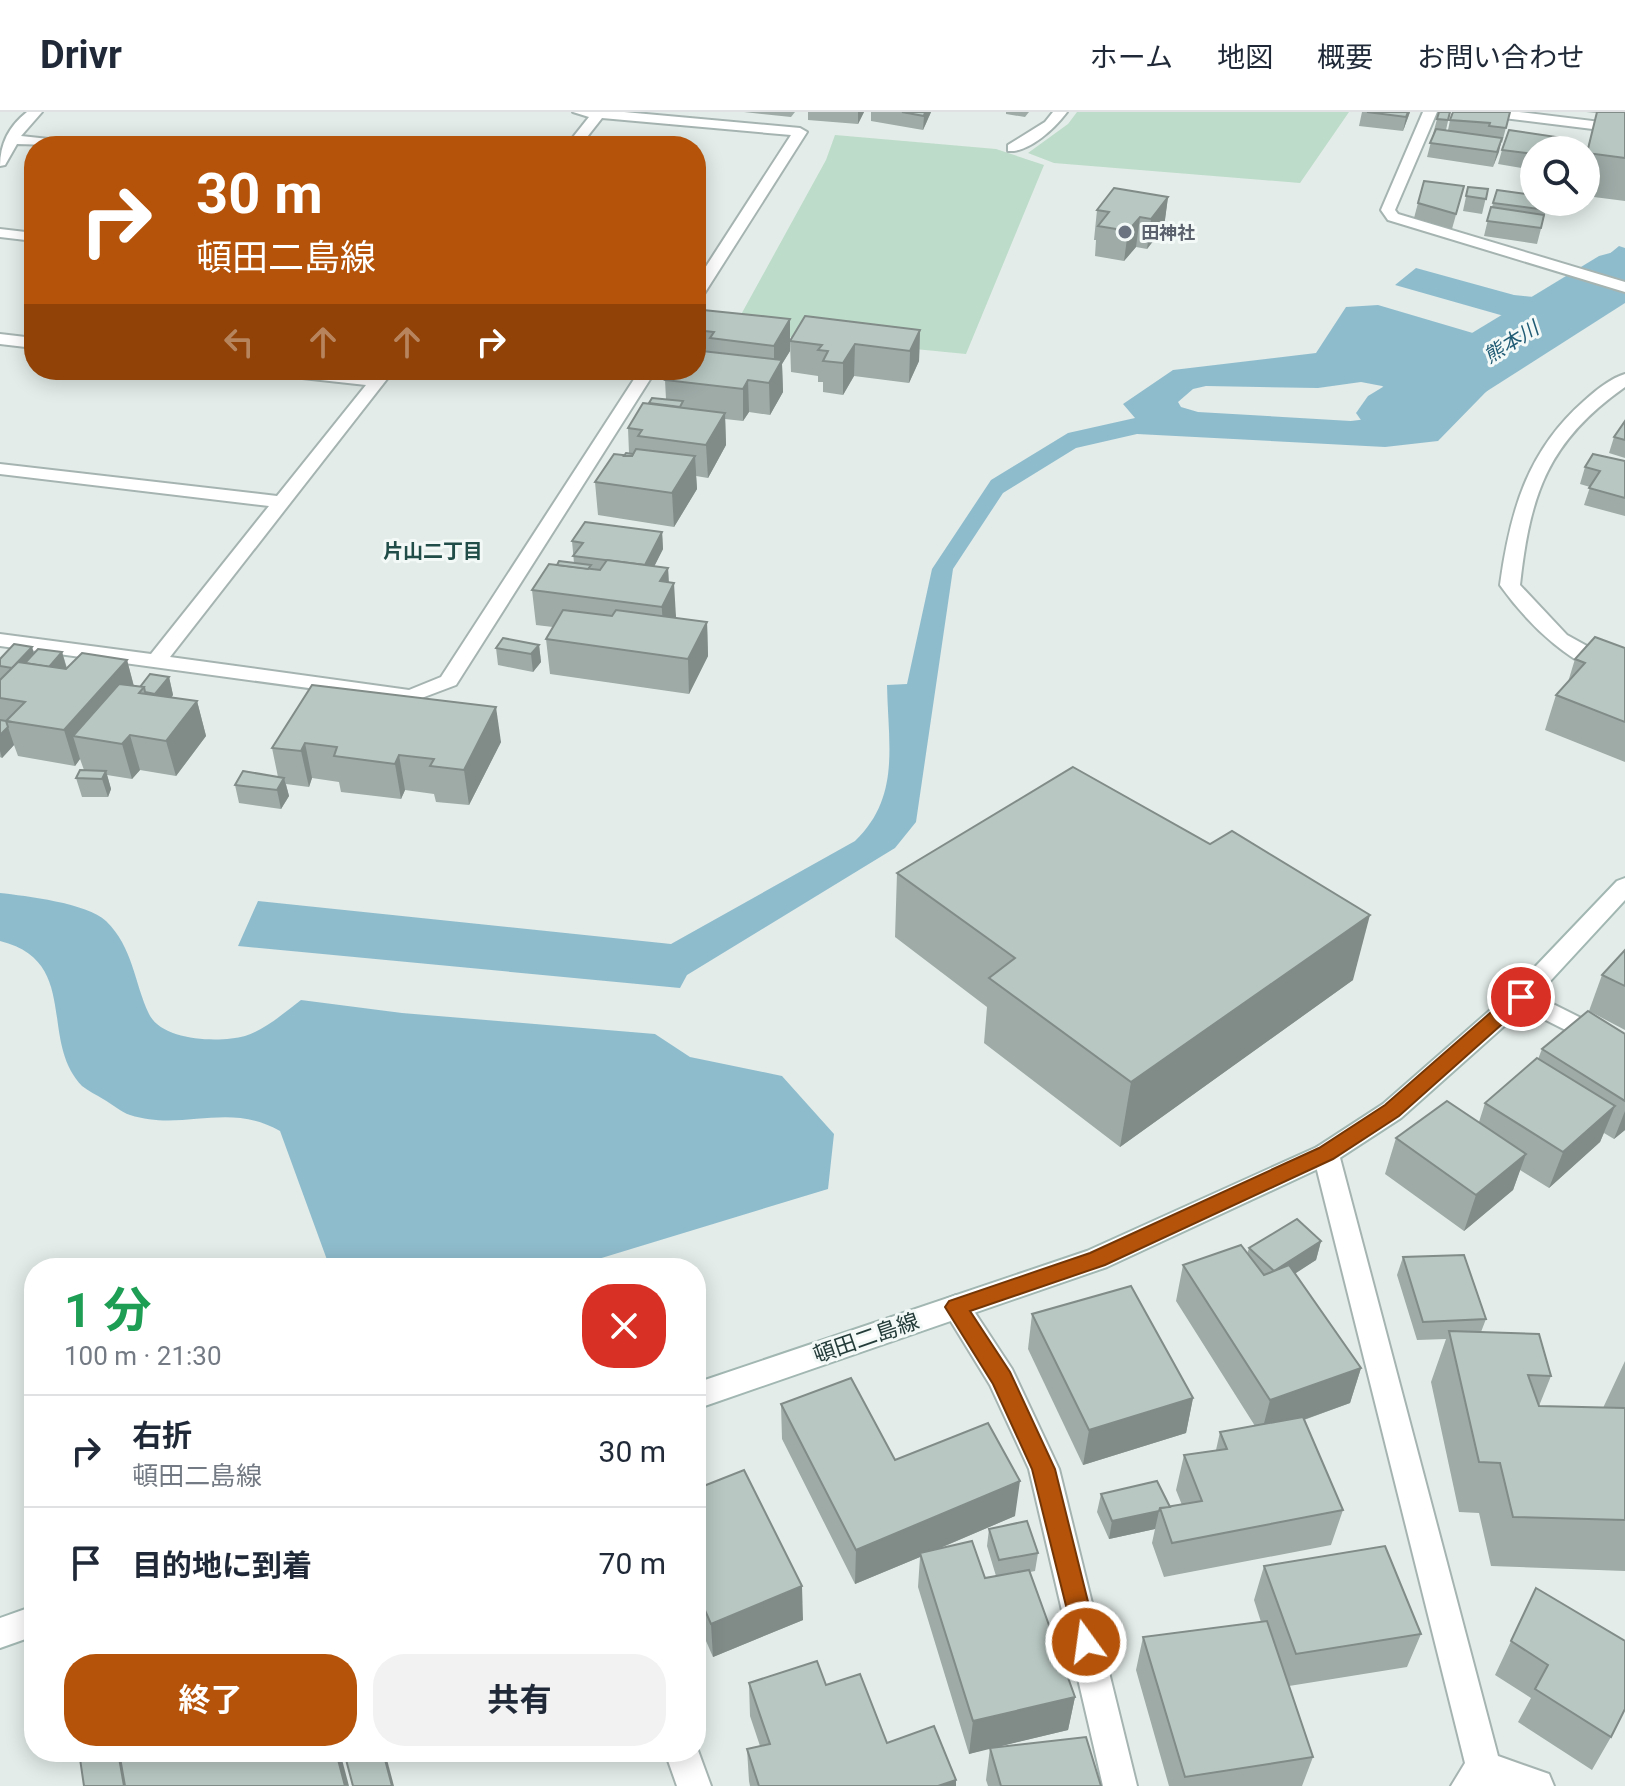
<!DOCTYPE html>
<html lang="ja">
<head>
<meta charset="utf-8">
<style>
	:root { --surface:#fff; --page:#f2f2f3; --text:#1f2937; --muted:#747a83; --line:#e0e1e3; --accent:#b45309 }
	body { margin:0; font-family:Roboto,"Noto Sans JP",sans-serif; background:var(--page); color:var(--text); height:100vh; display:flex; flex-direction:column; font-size:30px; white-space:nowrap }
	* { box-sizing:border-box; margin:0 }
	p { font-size:26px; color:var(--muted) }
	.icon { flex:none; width:44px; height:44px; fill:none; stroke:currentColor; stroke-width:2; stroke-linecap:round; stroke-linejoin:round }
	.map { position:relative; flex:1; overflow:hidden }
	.sheet { position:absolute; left:24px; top:1146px; width:682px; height:504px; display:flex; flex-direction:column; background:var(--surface); border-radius:32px; box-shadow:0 4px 20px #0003 }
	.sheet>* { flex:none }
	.banner { position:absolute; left:24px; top:24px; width:682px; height:244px; border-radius:32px; box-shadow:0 4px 20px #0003; background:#b45309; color:#fff; overflow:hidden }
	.tools { position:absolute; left:1520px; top:24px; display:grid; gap:16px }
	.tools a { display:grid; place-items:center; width:80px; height:80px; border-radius:50%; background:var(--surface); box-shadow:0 4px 20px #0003; font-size:40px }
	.pin { position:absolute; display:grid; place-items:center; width:68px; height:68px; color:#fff; margin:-34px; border:4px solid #fff; border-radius:50%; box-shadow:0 2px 8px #0007 }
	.me { position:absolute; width:88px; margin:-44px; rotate:346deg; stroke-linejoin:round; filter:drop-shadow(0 0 6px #0008) }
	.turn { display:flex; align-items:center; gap:28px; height:168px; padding:0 40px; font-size:36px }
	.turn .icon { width:104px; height:104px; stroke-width:2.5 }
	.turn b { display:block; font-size:56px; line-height:68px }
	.lanes { display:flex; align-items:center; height:76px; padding:0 40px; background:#0003; justify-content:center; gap:40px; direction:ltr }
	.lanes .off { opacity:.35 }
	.round { display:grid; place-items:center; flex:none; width:84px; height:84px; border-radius:32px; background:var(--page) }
	.summary { display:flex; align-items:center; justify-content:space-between; height:136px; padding:0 40px }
	h1 { font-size:48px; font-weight:700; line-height:60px; color:#1e9e55 }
	.button { display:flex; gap:16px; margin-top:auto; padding:16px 40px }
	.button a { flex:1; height:92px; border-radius:32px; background:var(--accent); color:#fff; font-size:32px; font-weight:700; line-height:92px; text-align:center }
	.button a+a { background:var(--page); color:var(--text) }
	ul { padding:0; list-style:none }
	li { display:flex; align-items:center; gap:24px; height:112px; padding:0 40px; border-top:2px solid var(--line) }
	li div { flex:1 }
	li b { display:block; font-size:30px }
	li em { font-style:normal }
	header { display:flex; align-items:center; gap:48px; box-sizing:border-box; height:112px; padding:0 40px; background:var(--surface); border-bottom:2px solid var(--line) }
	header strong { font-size:38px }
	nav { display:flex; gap:44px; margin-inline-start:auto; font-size:28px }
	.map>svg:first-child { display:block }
	.green { fill:#bddcc9 }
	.water { fill:#8fbccd; fill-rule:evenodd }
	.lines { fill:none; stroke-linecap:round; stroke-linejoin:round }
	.river { fill:#8fbccd; fill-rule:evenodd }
	.lane-casing { stroke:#a6b4b1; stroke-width:4 }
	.street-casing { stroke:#a6b4b1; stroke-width:4 }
	.secondary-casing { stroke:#a2b7b2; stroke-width:4 }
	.lane { fill:#fff; fill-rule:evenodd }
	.street { fill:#fff; fill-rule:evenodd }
	.secondary { fill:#fff; fill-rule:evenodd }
	.wall { fill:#9eaba7 }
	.shaded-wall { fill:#818b88 }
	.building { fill:#b8c7c2; stroke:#818b88; stroke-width:2 }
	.route { fill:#b45309; stroke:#753606; stroke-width:2 }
	.worship-dot { fill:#6b7280; stroke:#f3f9f7; stroke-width:3 }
	.labels { text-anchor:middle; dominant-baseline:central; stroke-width:6; stroke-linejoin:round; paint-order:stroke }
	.far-worship-label { font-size:18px; font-weight:bold; fill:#5b616d; stroke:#f3f9f7; text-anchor:start }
	.far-water-label { font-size:20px; font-style:italic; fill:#215c75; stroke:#f3f9f7 }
	.far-neighbourhood-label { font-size:20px; font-weight:bold; fill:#214d48; stroke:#f3f9f7 }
	.street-label { font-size:22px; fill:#243c39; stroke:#f3f9f7 }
</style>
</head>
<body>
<header>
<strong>Drivr</strong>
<nav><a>ホーム</a><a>地図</a><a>概要</a><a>お問い合わせ</a></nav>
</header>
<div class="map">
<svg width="1625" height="1674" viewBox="0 0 1625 1674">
	<rect width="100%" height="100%" fill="#e3ece9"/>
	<!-- green -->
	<g class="green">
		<polygon points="1077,0 1349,0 1300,71 1054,51 1028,41 1068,12"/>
		<polygon points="835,23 996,37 1044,53 966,242 732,219 826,48"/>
	</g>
	<!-- water -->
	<g class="water">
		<polygon points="1619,134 1625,136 1625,172 1571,223 1395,173 1416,156 1514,183 1562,188 1590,158"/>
		<path d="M1378,193l132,39 11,12 -83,85 -53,6 -248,-13 -61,14 -73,45 -50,76 -37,253 -21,26 -208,127 -7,13 -442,-42 20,-45 413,43 184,-103c46,-44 33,-97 32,-156l20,-1 25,-115 59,-89 77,-47 67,-15 -12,-14 50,-34 143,-17 30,-46zM1361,270l21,4 12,8 3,10 -14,13 -32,4 -153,-9 -17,-5 -3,-5 15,-13 13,-3 112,2z"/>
		<path d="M0,781c26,3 87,10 106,28 27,26 28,61 43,93 13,27 70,29 96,22 20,-6 40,-24 56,-36l101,13 253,21 35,23 92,19 52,58 -6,55 -233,71 -95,8h-170l-50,-137c-52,-30 -97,1 -150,-16 -9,-3 -18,-11 -27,-16 -6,-4 -15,-8 -21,-13 -44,-46 -1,-125 -82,-145z"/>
	</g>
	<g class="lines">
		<!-- river -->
		<polygon class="river" points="1625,137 1625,191 1426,318 1397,325 1368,318 1356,301 1368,284 1599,144"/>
		<!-- lane casing -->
		<g class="lane-casing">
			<g id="lane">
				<path d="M1053,0h14c-12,16 -38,41 -59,39v-6l37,-23z"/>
				<polygon points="956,1183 966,1187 1012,1257 1059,1357 1137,1674 1103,1674 1029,1357 990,1273 942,1195 946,1187"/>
				<polygon points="696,1633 711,1674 677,1674 665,1640 696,1640"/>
			</g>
		</g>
		<!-- street casing -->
		<g class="street-casing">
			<g id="street">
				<path d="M27,0h15l-21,24 56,6 7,4 -67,-2 -12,21 -5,1c0,-22 9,-40 27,-54z"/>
				<polygon points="573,0 624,0 800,16 807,20 704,182 696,187 696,170 791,23 602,6 580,34 566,34 589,5"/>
				<polygon points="1423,0 1437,0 1395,98 1398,102 1625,170 1625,180 1388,108 1381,98"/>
				<polygon points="1480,0 1519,0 1625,13 1625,21 1487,4"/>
				<polygon points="0,117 34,121 34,129 0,125"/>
				<polygon points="0,222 34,226 34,236 0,232"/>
				<polygon points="267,258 321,258 373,264 377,258 394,258 170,545 409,578 441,565 640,258 656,258 456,573 411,590 0,534 0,522 151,542 269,394 0,362 0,352 277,384 366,273 275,263"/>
				<path d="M1625,262v13c-77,54 -95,107 -105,198l47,50 58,32v14c-52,-13 -95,-54 -125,-96 10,-73 27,-134 84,-184 11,-10 27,-23 41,-27z"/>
				<polygon points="1521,876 1625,928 1625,948 1512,891 1509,885 1512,879"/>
				<polygon points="1326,1032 1335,1035 1339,1042 1498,1644 1549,1662 1554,1674 1451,1674 1465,1651 1313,1042 1317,1035"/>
			</g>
		</g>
		<!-- secondary casing -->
		<g class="secondary-casing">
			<g id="secondary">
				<polygon points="1625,766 1625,788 1530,891 1401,1006 1335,1049 1107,1155 696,1297 696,1271 1087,1139 1317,1035 1383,992 1512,879 1617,769"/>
				<polygon points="34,1494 34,1524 0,1536 0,1506"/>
			</g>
		</g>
		<!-- lane -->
		<use href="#lane" class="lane"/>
		<!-- street -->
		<use href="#street" class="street"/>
		<!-- secondary -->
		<use href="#secondary" class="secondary"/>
	</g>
	<!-- wall -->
	<g class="wall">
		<polygon points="744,0 795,0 791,5"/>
		<polygon points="808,0 864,0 858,12 808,8"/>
		<polygon points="871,0 931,0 923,18 871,9"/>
		<polygon points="1006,0 1029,0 1025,5 1006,2"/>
		<polygon points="1362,0 1410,0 1403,19 1359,14"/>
		<polygon points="1450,0 1446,18 1448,18 1450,8 1510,0 1502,31 1501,30 1493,55 1427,45 1437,7"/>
		<polygon points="1586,0 1625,0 1625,89 1586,84 1586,42 1597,1"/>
		<polygon points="1563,26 1560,38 1534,38 1534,58 1498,52 1502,38"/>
		<polygon points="1464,74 1452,117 1414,106 1418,91"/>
		<polygon points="1468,75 1488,77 1482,102 1463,99"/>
		<polygon points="1497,78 1548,90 1537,132 1484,124 1491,95 1492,95"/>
		<polygon points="1168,85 1164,115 1147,137 1136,135 1124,149 1095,144 1096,128 1094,128 1097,98"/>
		<polygon points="790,207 790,239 782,252 783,280 770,303 749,300 743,309 725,307 726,333 708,366 696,364 697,377 674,415 598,403 595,370 624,344 629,341 628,316 649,291 666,287 665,268 696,258 696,211"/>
		<polygon points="920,218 919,249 909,271 854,264 843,283 823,280 823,270 818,270 818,264 791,260 790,229"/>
		<polygon points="1625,309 1625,346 1609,341 1614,325"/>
		<polygon points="1625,349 1625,404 1584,393 1590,375 1580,372 1585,355"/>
		<polygon points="662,420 663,437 654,454 668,456 669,470 676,506 707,510 708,544 689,582 550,562 546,527 553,515 536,513 532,478 557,453 574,451 572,429"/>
		<polygon points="539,533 541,550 533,560 498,553 496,536"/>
		<polygon points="32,535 34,542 62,540 67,556 127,548 134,574 140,575 169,565 173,583 171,586 197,589 206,624 176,664 140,658 132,667 107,663 111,677 108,685 82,685 76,666 84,658 80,647 75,654 18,644 14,633 2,646 0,645 0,547"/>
		<polygon points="1625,536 1625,650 1545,618 1556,583 1568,570 1575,547"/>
		<polygon points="312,573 501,630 469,693 436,690 434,682 405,678 401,687 341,680 339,670 312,666 309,675 286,672 289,684 281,697 239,691 235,673 278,665 272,636"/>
		<polygon points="897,761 1353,868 1120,1035 984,931 987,895 895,825"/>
		<polygon points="1625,838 1625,918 1589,899 1602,863"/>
		<polygon points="1625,922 1625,1018 1614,1027 1604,1021 1600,1030 1549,1076 1520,1058 1513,1078 1464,1119 1385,1062 1396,1026 1479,1010 1485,991 1538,947 1542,937"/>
		<polygon points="1321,1129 1316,1148 1295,1161 1361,1256 1350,1291 1304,1308 1343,1398 1331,1433 1164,1465 1152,1431 1155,1417 1109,1427 1097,1400 1101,1382 1170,1395 1182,1393 1176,1378 1184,1343 1216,1338 1220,1320 1255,1314 1176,1189 1183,1153 1247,1142 1249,1136"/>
		<polygon points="1403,1145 1486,1207 1481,1220 1551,1264 1539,1294 1603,1296 1625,1249 1625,1459 1491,1454 1479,1401 1459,1400 1431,1270 1446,1227 1417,1228 1397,1163"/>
		<polygon points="1032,1202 1193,1286 1186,1321 1083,1353 1028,1237"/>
		<polygon points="781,1292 1015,1404 938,1437 985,1466 996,1464 987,1434 989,1417 1038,1441 1035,1459 1030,1460 1075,1585 1068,1618 992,1636 1101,1674 988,1674 986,1668 990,1636 969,1642 918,1475 920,1445 855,1472 782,1327"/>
		<polygon points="696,1377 803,1508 713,1545 696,1506"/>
		<polygon points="1264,1454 1421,1522 1407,1555 1289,1574 1313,1645 1302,1674 1169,1674 1136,1558 1143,1525 1261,1510 1254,1488"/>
		<polygon points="1536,1476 1611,1625 1592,1658 1518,1610 1531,1586 1495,1563"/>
		<polygon points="749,1571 826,1573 887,1631 956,1674 750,1674 749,1669 747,1637 760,1634 750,1604"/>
	</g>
	<!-- shaded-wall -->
	<g class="shaded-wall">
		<polygon points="858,0 864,0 858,12"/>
		<polygon points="925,0 931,0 923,18 924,4"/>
		<polygon points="1408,0 1410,0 1403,19 1406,5"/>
		<polygon points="1502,26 1499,40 1493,55 1497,40"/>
		<polygon points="1168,85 1164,115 1147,137 1151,107"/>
		<polygon points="1140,105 1136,135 1124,149 1128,119"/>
		<polygon points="790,207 790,239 782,252 783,280 770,303 769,271 774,262 774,234"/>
		<polygon points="920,218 919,249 909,271 910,239"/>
		<polygon points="855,232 854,264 843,283 843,251"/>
		<polygon points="748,268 749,300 743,309 743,277"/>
		<polygon points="725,301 726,333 708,366 706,333"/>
		<polygon points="695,344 697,377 674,415 672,381"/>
		<polygon points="662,420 663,437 646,471 645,454"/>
		<polygon points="668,456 669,481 674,471 676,505 664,529 660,469"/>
		<polygon points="707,510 708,544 689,582 688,547"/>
		<polygon points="539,533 541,550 533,560 531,542"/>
		<polygon points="32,535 37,553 12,556"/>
		<polygon points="62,540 67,558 42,562"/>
		<polygon points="127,548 136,583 73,624 80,647 75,654 64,618"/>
		<polygon points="169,565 173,583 160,600 155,582"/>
		<polygon points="197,589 206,624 176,664 166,629"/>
		<polygon points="496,595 501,630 469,693 464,658"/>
		<polygon points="8,615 14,633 2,646 0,639 0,623"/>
		<polygon points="130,623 140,658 132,667 122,632"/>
		<polygon points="305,631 312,666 309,675 301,639"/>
		<polygon points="399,643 405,678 401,687 395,652"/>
		<polygon points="106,659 111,677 108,685 102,667"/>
		<polygon points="284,666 289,684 281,697 277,678"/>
		<polygon points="1370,803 1353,868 1120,1035 1131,970"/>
		<polygon points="1615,994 1600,1030 1549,1076 1563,1040"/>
		<polygon points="1625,999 1625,1018 1614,1027"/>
		<polygon points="1526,1042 1513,1078 1464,1119 1476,1083"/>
		<polygon points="1321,1129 1316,1148 1270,1178 1274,1159"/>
		<polygon points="1361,1256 1350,1291 1261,1323 1270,1288"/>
		<polygon points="1193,1286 1186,1321 1083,1353 1089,1318"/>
		<polygon points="1020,1369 1015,1404 921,1444 920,1441 920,1445 855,1472 856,1438"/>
		<polygon points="1159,1399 1155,1417 1109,1427 1112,1409"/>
		<polygon points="802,1474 803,1508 713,1545 711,1512"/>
		<polygon points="1075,1585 1068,1618 969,1642 973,1609"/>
		<polygon points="336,1640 340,1640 349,1674 345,1674"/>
		<polygon points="383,1640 385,1640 394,1674 392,1674"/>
		<polygon points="956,1668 956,1674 938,1674"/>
	</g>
	<!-- building -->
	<g class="building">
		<polygon points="902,0 925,0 924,4"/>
		<polygon points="1367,0 1408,0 1406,5"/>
		<polygon points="1439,0 1450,0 1448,8 1437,7"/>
		<polygon points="1453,0 1510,0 1506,16 1489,14 1490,11 1450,8"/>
		<polygon points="1597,0 1625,0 1625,46 1587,41"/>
		<polygon points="1436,17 1502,26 1497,40 1430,31"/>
		<polygon points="1509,18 1563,26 1559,38 1534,38 1534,42 1502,38"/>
		<polygon points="1424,69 1464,74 1456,102 1418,91"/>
		<polygon points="1468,75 1488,77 1486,87 1466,84"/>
		<polygon points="1114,76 1168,85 1151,107 1140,105 1128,119 1098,114 1109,100 1097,98"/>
		<polygon points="1497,78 1534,83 1534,90 1548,90 1546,98 1493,91"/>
		<polygon points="1491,95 1544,103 1541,116 1487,109"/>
		<polygon points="703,198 790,207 774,234 710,226 714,220 696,218 696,211"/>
		<polygon points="805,204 920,218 910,239 855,232 843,251 823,249 828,239 818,238 822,233 790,229"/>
		<polygon points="702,239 782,248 769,271 748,268 743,277 665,268 671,258 696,258 696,243 699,243"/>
		<polygon points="652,286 683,289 680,295 649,291"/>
		<polygon points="643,291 725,301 706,333 638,324 642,318 628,316"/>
		<polygon points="1625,309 1625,328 1614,325"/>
		<polygon points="636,337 695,344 672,381 595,370 614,342 632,344"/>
		<polygon points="626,341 633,342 632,344 624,344"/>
		<polygon points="1593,342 1625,349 1625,386 1589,376 1600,359 1585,355"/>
		<polygon points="585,410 662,420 645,453 573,444 583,431 572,429"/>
		<polygon points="607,448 668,456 660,469 674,471 662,495 532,478 549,452 600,458"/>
		<polygon points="559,449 591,453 588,457 557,453"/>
		<polygon points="563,498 612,504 616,498 707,510 688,547 546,527"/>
		<polygon points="1595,525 1625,536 1625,610 1556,583 1585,551 1575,547"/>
		<polygon points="503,526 539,533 531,542 496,536"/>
		<polygon points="14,532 32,535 12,556 0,554 0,547"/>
		<polygon points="38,537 62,540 49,555 25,551"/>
		<polygon points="82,541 127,548 64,618 6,609 25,590 0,586 0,568 18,550 66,557"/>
		<polygon points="150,562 169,565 155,582 145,580 144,575 140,575"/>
		<polygon points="119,572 144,575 139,581 197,589 166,629 130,623 122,632 73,624"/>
		<polygon points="312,573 496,595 464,658 430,654 434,647 399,643 395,652 334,644 337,635 305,631 301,639 272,636"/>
		<polygon points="0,608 12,610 6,609 8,615 0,623"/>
		<polygon points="1073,655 1210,732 1232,719 1370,803 1131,970 989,866 1015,846 897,761"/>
		<polygon points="80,658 106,659 102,667 76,666"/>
		<polygon points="243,659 284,666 277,678 235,673"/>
		<polygon points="1625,838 1625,874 1602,863"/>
		<polygon points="1588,899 1625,922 1625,989 1542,937"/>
		<polygon points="1537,946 1615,994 1563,1040 1485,991"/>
		<polygon points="1447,989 1526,1042 1476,1083 1396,1026"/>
		<polygon points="1297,1107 1321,1129 1274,1159 1249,1136"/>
		<polygon points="1241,1133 1264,1163 1289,1153 1361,1256 1270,1288 1183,1153"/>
		<polygon points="1464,1143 1486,1207 1423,1210 1403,1145"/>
		<polygon points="1131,1174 1193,1286 1089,1318 1032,1202"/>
		<polygon points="1449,1219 1539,1222 1551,1264 1528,1263 1539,1294 1625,1296 1625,1408 1513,1405 1500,1351 1479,1350"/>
		<polygon points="851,1266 895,1348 988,1311 1020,1369 856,1438 781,1292"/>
		<polygon points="1303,1305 1343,1398 1172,1431 1160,1396 1202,1389 1184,1343 1227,1337 1220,1320"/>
		<polygon points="744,1358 802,1474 711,1512 696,1478 696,1377"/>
		<polygon points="1157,1369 1170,1395 1160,1396 1159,1399 1112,1409 1101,1382"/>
		<polygon points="1027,1409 1038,1441 999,1448 989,1417"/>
		<polygon points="972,1429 985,1466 1029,1458 1075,1585 973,1609 920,1441"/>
		<polygon points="1385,1434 1421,1522 1296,1542 1264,1454"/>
		<polygon points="1536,1476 1625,1529 1625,1597 1611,1625 1535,1577 1548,1553 1511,1529"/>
		<polygon points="1267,1509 1313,1645 1185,1665 1143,1525"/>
		<polygon points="817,1549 826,1573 860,1562 887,1631 934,1614 956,1668 938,1674 759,1674 747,1637 770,1632 749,1571"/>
		<polygon points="1086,1625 1101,1674 1001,1674 990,1636"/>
		<polygon points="79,1640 118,1640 124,1674 84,1674"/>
		<polygon points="119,1640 336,1640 345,1674 125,1674"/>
		<polygon points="344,1640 383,1640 392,1674 353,1674"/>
	</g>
	<!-- route -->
	<polygon class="route" points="1521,878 1530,885 1528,889 1399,1004 1333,1047 1105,1153 970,1199 1010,1260 1055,1357 1098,1530 1094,1538 1086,1542 1077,1538 1032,1357 993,1272 945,1195 949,1189 1090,1141 1319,1036 1385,993 1514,880"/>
	<!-- markers -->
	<circle class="worship-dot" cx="1125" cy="120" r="8"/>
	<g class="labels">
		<!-- far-worship labels -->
		<g class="far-worship-label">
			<text x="1141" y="120">田神社</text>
		</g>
		<!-- far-water labels -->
		<g class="far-water-label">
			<text transform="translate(1511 230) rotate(-32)">熊本川</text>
		</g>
		<!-- far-neighbourhood labels -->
		<g class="far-neighbourhood-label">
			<text x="433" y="439">片山二丁目</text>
		</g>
		<!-- street labels -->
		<g class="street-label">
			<text transform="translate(866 1226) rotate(-19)">頓田二島線</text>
		</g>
	</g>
</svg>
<div class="tools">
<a><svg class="icon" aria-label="search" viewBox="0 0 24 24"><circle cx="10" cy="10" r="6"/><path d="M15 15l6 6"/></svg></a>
</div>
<div class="pin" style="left:1521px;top:885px;background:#d93025"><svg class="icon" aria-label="arrive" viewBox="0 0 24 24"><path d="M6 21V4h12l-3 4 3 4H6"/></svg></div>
<svg class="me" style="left:1086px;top:1530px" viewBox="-20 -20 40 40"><circle r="17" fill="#b45309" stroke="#fff" stroke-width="3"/><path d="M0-11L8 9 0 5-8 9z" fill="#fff"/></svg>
<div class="banner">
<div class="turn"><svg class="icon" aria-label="right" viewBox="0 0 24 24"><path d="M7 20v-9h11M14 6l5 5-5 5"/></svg><div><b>30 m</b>頓田二島線</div></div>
<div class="lanes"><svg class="icon off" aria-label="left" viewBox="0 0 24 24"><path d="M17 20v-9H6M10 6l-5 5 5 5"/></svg><svg class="icon off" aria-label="ahead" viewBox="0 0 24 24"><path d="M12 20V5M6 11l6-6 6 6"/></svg><svg class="icon off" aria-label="ahead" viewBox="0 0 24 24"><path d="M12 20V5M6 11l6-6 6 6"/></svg><svg class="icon" aria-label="right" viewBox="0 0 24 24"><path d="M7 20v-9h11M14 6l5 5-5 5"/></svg></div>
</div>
<section class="sheet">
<div class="summary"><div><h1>1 分</h1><p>100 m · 21:30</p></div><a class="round" style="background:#d93025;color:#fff"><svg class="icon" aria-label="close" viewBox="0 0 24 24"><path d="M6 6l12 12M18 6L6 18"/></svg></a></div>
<ul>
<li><svg class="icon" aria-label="right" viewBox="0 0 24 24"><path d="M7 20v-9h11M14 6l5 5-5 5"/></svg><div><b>右折</b><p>頓田二島線</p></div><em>30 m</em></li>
<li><svg class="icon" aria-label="arrive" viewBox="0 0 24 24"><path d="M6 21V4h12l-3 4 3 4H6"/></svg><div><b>目的地に到着</b></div><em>70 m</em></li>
</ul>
<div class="button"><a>終了</a><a>共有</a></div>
</section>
</div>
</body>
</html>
